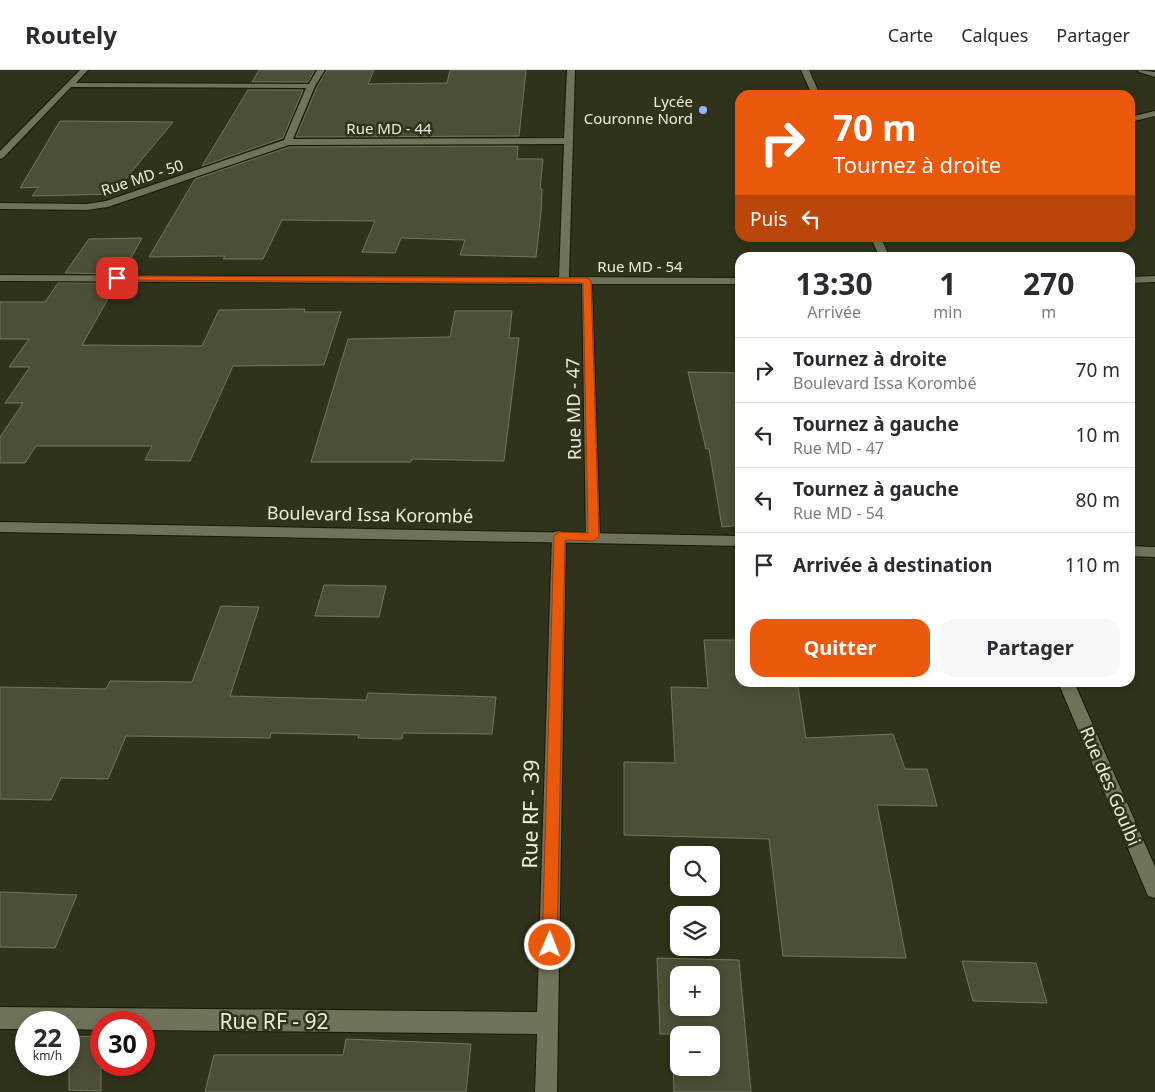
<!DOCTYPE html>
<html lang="fr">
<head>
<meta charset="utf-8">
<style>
	:root { --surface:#fff; --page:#f7f7f7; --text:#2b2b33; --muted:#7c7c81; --line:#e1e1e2; --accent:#ea580c }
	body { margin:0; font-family:"Noto Sans",sans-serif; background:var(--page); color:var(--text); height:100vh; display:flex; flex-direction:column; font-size:19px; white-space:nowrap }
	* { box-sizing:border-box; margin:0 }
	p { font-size:16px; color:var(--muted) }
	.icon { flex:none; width:28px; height:28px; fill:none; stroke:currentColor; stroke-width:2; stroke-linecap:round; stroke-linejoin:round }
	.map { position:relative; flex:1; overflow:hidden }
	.side { position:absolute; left:735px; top:182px; width:400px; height:435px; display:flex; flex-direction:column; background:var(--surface); border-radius:15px; box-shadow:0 2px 8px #0003 }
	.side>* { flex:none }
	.guide { position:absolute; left:735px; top:20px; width:400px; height:152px; border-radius:15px; box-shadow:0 2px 8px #0003; background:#ea580c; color:#fff; overflow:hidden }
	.tools { position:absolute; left:670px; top:776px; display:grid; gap:10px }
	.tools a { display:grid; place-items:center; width:50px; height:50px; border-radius:10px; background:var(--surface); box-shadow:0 2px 8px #0003; font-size:25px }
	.speed { position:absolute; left:15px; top:941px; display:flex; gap:10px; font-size:25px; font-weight:700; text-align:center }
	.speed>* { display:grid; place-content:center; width:65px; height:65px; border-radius:50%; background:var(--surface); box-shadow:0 2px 8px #0003; line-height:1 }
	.speed small { font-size:12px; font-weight:400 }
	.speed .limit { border:8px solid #d22; background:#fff; color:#111 }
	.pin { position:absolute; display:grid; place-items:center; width:42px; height:42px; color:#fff; margin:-21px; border-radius:10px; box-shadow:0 2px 8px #0006 }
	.me { position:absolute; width:55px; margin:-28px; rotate:1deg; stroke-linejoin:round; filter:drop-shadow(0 0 4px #0008) }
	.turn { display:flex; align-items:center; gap:18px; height:105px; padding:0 15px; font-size:22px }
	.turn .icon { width:65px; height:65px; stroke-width:2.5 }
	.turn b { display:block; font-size:35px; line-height:42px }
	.then { display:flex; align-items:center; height:48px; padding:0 15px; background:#0003; gap:10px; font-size:19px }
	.eta { display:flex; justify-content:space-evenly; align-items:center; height:85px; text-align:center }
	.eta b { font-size:30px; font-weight:700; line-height:35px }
	.action { display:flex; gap:10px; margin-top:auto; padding:10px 15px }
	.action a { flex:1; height:58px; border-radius:15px; background:var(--accent); color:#fff; font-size:20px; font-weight:700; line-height:58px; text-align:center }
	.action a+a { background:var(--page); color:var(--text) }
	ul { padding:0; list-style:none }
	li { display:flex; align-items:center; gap:15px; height:65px; padding:0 15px; border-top:1px solid var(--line) }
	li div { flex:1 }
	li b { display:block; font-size:19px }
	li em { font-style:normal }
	header { display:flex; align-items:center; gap:30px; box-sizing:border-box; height:70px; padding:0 25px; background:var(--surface); border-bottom:1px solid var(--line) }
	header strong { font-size:24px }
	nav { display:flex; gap:28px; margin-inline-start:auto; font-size:18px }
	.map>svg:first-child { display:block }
	.building { fill:#4d4e37; stroke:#73755c; fill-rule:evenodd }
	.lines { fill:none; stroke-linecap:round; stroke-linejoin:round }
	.minor-casing { stroke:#191904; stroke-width:2 }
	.tertiary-casing { stroke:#191904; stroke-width:2 }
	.minor { fill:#707259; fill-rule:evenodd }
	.tertiary { fill:#707259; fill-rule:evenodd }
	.route { fill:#ea580c; stroke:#983908 }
	.poi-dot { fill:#90b8fd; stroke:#31321b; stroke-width:2 }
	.labels { text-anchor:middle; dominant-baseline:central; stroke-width:5; stroke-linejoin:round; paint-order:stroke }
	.far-poi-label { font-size:15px; fill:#eceddf; stroke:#31321b; text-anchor:end }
	.far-street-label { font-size:15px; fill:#eceddf; stroke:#31321b }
	.street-label { font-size:18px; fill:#eceddf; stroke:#31321b }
	.near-street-label { font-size:21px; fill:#eceddf; stroke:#31321b }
</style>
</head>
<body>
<header>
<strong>Routely</strong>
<nav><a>Carte</a><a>Calques</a><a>Partager</a></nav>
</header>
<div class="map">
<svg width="1155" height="1022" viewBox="0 0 1155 1022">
	<rect width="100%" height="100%" fill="#31321b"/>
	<!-- building -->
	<g class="building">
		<polygon points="259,0 315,0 308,12 252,12"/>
		<polygon points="327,0 374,0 368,14 447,13 450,0 526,0 519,66 296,67 317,17"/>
		<polygon points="248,20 303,20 283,68 202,96"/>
		<polygon points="60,51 173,52 113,124 32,126 39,117 20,118"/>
		<polygon points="518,76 517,89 543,89 540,119 542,119 541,142 536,187 460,185 465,170 401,168 395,183 362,182 375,151 282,150 263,189 223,189 225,186 149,187 195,109 289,77"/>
		<polygon points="142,168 122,204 65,203 89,169"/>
		<polygon points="58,213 117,213 82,275 202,276 219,240 305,239 304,242 341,242 324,295 233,296 190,391 145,390 152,376 36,376 25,393 0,393 0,367 23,333 5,333 30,297 9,297 29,269 0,269 0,232 45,232"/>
		<polygon points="455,241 512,241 509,268 519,268 504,391 412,389 411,392 311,392 348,269 450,267"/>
		<polygon points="688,302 740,303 740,455 722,457 709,379 706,379"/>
		<polygon points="324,515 386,516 379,547 315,546"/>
		<polygon points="221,536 259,537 230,626 366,630 368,623 496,627 492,664 403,663 402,669 358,668 359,665 271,663 270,668 126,666 108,709 61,708 51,730 0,729 0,617 106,619 110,611 192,612"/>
		<polygon points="704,570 740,570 740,615 798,617 806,668 893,664 905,699 927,699 937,736 877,735 906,888 783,886 769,769 624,765 624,692 675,693 671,617 708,618"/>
		<polygon points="0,822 77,825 55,878 0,877"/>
		<path d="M657,888l82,2 12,132h-77l-2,-58h-12zM679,905h32v33h-32zM679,965h32v33h-32z"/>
		<polygon points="962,891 1036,893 1047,933 973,931"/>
		<polygon points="69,966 101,967 101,1021 69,1020"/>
		<polygon points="346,969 471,974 466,1022 205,1022 214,985 343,985"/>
	</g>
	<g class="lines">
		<!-- minor casing -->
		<g class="minor-casing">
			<g id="minor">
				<polygon points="80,0 88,0 76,13 309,14 317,0 325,0 315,16 293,69 564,68 567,0 575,0 569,207 740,208 740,214 592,214 600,467 598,471 588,471 586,467 582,214 0,211 0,205 559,207 564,74 289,75 108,137 87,140 0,139 0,133 87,134 106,131 284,70 306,18 71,17 3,88 0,89 0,81"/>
				<polygon points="801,0 809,0 820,25 812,25"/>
				<polygon points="1138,0 1155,2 1155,7 1139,2"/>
				<polygon points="1155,41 1155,46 1130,52 1130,47"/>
				<polygon points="871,168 881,168 890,188 880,188"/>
				<polygon points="1155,206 1155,212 1130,213 1130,207"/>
				<polygon points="559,461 564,462 566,466 557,1022 535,1022 537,964 144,960 144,952 101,952 101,960 69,959 69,952 26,952 26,959 0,959 0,937 537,942 552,466 554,462"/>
				<polygon points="1058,612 1074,612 1155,797 1155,828 1148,826"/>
			</g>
		</g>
		<!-- tertiary casing -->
		<g class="tertiary-casing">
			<g id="tertiary">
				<polygon points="0,452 740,466 740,476 0,462"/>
				<polygon points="1130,476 1155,477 1155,487 1130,486"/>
			</g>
		</g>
		<!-- minor -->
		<use href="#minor" class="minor"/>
		<!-- tertiary -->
		<use href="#tertiary" class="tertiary"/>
	</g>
	<!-- route -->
	<polygon class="route" points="117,206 587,208 591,211 599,467 593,471 565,470 557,875 555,881 550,883 544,881 542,875 554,466 559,462 588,463 583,213 114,210 114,207"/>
	<!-- markers -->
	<circle class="poi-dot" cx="703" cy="40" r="5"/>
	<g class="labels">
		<!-- far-poi labels -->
		<g class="far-poi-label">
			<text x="693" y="31">Lycée<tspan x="693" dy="17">Couronne Nord</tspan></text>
		</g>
		<!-- far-street labels -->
		<g class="far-street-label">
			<text x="389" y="58">Rue MD - 44</text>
			<text transform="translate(142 107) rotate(-18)">Rue MD - 50</text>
			<text x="640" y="196">Rue MD - 54</text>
		</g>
		<!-- street labels -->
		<g class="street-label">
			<text transform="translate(573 339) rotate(-91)">Rue MD - 47</text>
			<text transform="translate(370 444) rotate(1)">Boulevard Issa Korombé</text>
			<text transform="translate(1111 716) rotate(67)">Rue des Goulbi</text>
		</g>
		<!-- near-street labels -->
		<g class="near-street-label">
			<text transform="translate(530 744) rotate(-89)">Rue RF - 39</text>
			<text x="274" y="951">Rue RF - 92</text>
		</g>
	</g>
</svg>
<div class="tools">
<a><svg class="icon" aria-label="search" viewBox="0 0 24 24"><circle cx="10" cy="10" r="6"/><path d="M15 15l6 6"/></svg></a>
<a><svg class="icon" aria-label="layers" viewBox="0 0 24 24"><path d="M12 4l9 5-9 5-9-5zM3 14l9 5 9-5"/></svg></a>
<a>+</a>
<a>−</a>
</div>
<div class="speed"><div>22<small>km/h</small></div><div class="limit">30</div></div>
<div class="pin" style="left:117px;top:208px;background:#d93025"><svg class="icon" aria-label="arrive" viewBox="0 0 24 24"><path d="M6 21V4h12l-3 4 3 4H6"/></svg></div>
<svg class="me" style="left:550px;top:875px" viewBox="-20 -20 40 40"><circle r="17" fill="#ea580c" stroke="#fff" stroke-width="3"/><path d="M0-11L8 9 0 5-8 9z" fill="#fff"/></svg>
<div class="guide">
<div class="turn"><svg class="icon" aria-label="right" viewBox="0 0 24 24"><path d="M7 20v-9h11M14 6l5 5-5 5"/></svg><div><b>70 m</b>Tournez à droite</div></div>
<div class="then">Puis<svg class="icon" aria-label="left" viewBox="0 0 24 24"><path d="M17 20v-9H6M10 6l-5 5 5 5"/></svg></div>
</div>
<section class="side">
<div class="eta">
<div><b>13:30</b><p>Arrivée</p></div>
<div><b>1</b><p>min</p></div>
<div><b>270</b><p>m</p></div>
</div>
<ul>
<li><svg class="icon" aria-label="right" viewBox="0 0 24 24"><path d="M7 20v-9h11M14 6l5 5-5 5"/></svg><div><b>Tournez à droite</b><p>Boulevard Issa Korombé</p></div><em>70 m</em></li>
<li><svg class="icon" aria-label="left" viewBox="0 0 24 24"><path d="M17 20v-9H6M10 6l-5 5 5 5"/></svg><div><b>Tournez à gauche</b><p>Rue MD - 47</p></div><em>10 m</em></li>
<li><svg class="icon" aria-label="left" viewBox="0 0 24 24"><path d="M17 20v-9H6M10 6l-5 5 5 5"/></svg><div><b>Tournez à gauche</b><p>Rue MD - 54</p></div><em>80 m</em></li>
<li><svg class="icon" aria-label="arrive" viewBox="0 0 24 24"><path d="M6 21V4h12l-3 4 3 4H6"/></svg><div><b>Arrivée à destination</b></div><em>110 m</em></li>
</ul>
<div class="action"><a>Quitter</a><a>Partager</a></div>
</section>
</div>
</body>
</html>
